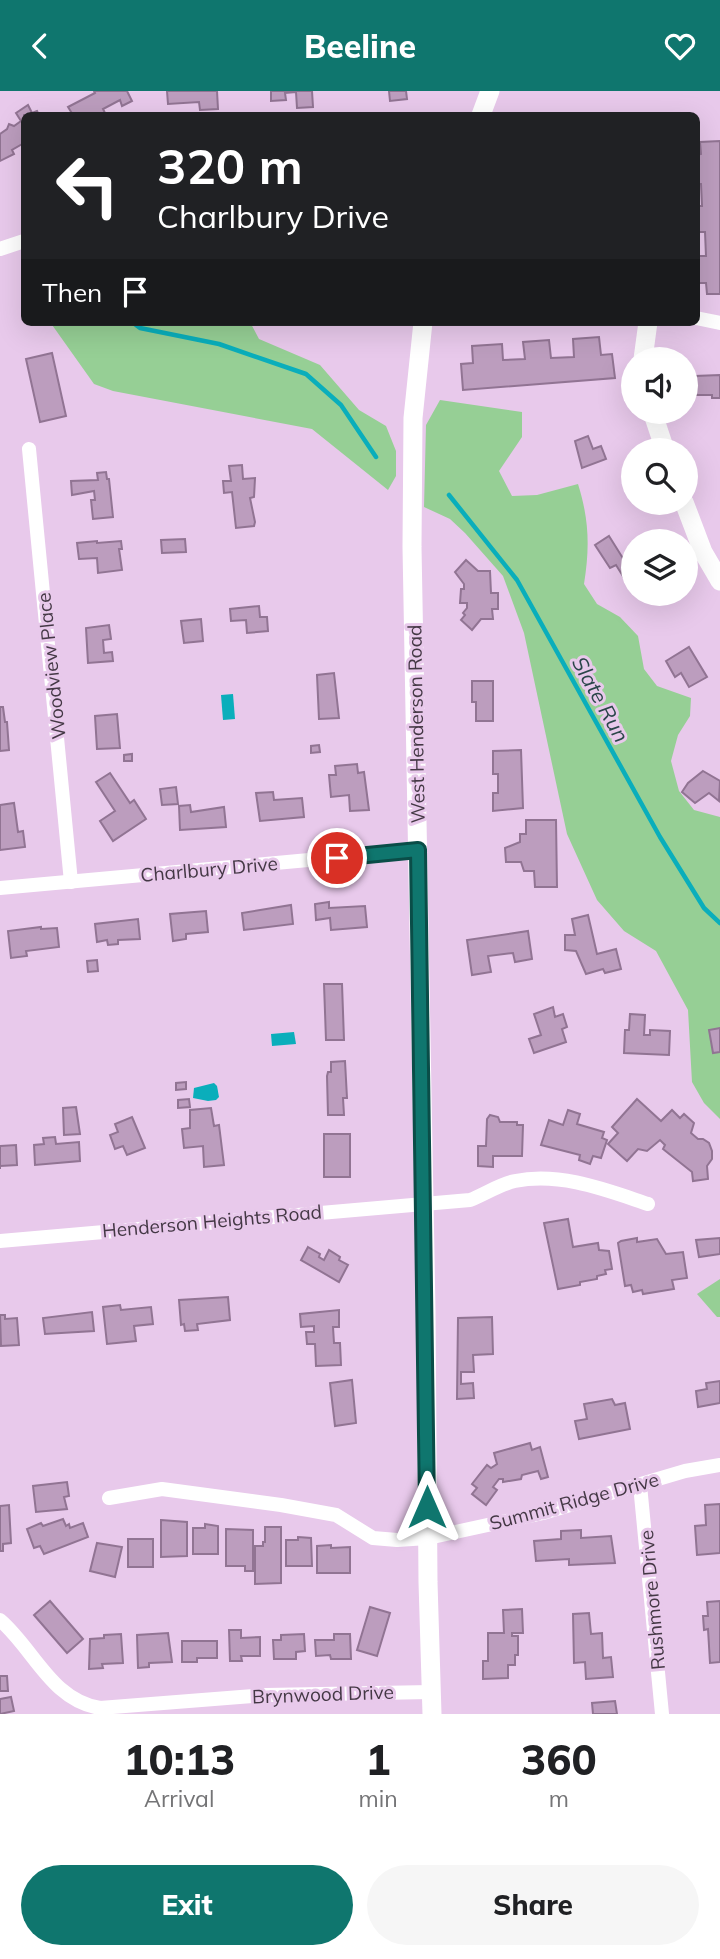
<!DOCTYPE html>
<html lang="en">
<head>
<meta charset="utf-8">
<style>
	:root { --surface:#fff; --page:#f6f6f6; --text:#202124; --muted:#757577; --accent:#0f766e }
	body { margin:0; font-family:Mulish,sans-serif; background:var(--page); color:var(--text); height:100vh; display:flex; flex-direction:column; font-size:26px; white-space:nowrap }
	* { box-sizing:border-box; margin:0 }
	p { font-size:23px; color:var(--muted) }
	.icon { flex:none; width:38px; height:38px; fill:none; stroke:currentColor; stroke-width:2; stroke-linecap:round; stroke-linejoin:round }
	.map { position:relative; height:1623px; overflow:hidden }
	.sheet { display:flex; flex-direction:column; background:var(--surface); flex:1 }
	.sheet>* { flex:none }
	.hud { position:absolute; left:21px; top:21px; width:679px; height:214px; border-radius:10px; box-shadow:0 7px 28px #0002; background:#202124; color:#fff; overflow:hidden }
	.controls { position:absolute; left:621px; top:256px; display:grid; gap:14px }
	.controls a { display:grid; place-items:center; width:77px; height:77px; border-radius:50%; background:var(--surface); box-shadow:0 7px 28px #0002; font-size:35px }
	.pin { position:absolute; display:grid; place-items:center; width:60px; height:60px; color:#fff; margin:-30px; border:4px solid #fff; border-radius:50%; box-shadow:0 2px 7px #0007 }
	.me { position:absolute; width:77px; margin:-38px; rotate:0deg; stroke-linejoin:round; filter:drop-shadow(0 0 5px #0008) }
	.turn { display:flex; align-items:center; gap:24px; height:147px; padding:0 21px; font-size:32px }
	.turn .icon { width:91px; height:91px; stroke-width:2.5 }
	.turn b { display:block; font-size:49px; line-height:60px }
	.then { display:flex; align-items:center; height:66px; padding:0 21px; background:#0003; gap:14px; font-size:26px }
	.eta { display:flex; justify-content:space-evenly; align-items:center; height:119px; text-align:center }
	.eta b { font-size:42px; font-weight:800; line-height:49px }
	.button { display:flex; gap:14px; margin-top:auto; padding:14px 21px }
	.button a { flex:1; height:80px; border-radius:42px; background:var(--accent); color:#fff; font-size:28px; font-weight:800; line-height:80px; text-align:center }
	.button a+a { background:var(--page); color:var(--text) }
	header { display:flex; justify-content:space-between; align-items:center; height:91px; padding:0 21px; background:var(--accent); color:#fff; font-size:32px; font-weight:800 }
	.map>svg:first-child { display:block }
	.green { fill:#96cf95 }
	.water { fill:#0aaebb }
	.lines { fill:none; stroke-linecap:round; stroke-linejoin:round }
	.stream { stroke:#0aaebb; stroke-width:4.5 }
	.building { fill:#bc9dbe; stroke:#917493; stroke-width:2 }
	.street { stroke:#fff; stroke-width:14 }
	.secondary { stroke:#fff; stroke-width:19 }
	.route-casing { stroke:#0a4d48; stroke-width:18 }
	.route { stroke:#0f766e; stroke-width:12 }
	.labels { text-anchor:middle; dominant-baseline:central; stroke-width:6; stroke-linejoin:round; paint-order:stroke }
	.street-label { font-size:19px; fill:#443845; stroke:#e8c9eb }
	.water-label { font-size:21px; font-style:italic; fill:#2a4649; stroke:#e8c9eb }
</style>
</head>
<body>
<header><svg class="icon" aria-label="back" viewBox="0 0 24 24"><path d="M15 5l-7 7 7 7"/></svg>Beeline<svg class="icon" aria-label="heart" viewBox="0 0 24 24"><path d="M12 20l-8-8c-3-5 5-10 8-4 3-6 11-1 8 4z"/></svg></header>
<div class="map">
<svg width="720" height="1623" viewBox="0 0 720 1623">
	<rect width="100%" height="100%" fill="#e8c9eb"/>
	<!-- green -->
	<g class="green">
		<polygon points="50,231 250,231 259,248 320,274 359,319 386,335 396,360 396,385 388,399 312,338 113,300 94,293"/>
		<path d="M440,309l82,12v25l-23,34 13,25 25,-1 41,-11c11,35 12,63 6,100l13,20 23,13 18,19 6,33 13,17 34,12 -1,18 -12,19 -7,26 8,30 15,19 26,7v302l-16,-16 -12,-21 -4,-72 -32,-59 -32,-20 -27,-31 -30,-66 -43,-201 -21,-57 -38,-43 -15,-14 -26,-12 2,-82z"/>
		<polygon points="720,1188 720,1226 717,1226 697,1203"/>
	</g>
	<!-- water -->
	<g class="water">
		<polygon points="233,603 235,628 223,629 221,604"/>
		<polygon points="294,941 296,953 272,955 271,943"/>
		<polygon points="214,992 217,995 219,1006 216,1009 208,1010 193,1007 194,997"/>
	</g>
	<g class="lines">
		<!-- stream -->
		<g class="stream">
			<polyline points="132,231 140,237 219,253 306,283 341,314 376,366"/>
			<polyline points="449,404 517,489 660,746 704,817 720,832"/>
		</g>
	</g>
	<!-- building -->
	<g class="building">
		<polygon points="94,0 127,0 132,10 122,15 120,9 103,18 105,22 100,24 73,24 68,16 95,2"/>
		<polygon points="167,0 217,0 218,18 200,19 199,11 168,13"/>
		<polygon points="271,0 312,0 313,16 297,17 296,1 285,2 286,9 271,10"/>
		<polygon points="389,0 406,0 407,8 390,10"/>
		<polygon points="28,14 32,22 37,20 39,24 24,24 24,52 12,59 14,63 0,70 0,43 7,38 9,33 14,35 21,30 16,22"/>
		<polygon points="720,50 720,203 707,203 706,192 696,192 696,165 706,165 705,141 696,141 696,115 702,115 701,93 696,93 696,64 701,63 700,51"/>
		<polygon points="599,246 601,264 612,263 615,287 463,299 461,273 473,272 472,255 502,253 503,269 525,268 523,251 549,249 551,267 574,266 573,248"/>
		<polygon points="52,262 66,325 40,331 26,268"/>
		<polygon points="720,284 720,307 712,307 712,304 696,304 695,285"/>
		<polygon points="588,345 593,358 601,355 606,368 582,377 575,350"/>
		<polygon points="242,374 243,388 255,387 254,406 250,407 255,431 254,435 236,437 232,401 224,402 223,390 231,390 229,375"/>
		<polygon points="106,381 107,388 109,388 113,426 93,428 91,409 95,409 94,400 72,404 71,390 98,389 97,382"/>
		<polygon points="609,445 624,469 634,463 634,492 629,495 616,474 610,477 595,454"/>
		<polygon points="185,448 186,461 162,462 161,449"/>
		<polygon points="97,450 97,452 121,450 122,458 119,458 122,479 98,482 97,467 79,468 77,452"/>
		<polygon points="466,469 478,480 490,480 491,502 498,502 498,518 492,518 493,528 481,528 472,539 461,529 465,524 463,522 467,517 467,512 460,512 461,498 464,498 464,493 455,481"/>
		<polygon points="259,515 260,526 267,526 268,540 247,542 246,529 231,530 230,518"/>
		<polygon points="201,528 203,550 184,552 181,530"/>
		<polygon points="109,534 111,548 103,549 104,562 112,561 113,570 88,572 86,537"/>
		<polygon points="689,556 707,586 689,596 681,582 675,586 666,570"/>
		<polygon points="334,582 339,627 319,628 317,584"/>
		<polygon points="472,590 493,590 493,630 476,630 476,611 472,611"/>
		<polygon points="0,616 3,616 5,631 7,631 9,659 0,660"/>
		<polygon points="117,623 120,657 97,658 95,625"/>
		<polygon points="319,654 320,661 311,662 311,655"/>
		<polygon points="521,659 523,717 493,720 493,702 498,702 498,683 493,683 493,660"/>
		<polygon points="132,663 132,670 124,670 124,664"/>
		<polygon points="357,673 358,682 364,681 369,719 350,720 349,704 331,706 329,684 336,684 335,675"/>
		<polygon points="703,680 720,690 719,710 709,702 695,712 682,701 688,692"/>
		<polygon points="110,682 130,712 134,709 146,728 113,750 100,730 115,720 96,691"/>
		<polygon points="176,696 178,713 162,714 160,698"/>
		<polygon points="273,701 274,709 302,707 304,726 260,730 256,702"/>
		<polygon points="14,712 18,741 23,740 25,756 0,759 0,714"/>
		<polygon points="190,714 191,721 224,716 226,736 180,739 179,715"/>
		<polygon points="526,729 556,729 557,796 535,796 534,780 524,780 521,771 506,771 505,757 520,751 520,743 526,743"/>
		<polygon points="329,811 329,817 365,815 367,836 331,839 330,827 316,829 315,813"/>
		<polygon points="291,814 293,833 244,839 242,822"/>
		<polygon points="206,820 208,841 186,843 186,848 173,850 170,823"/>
		<polygon points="588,824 597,863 616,858 621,878 605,882 603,878 586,883 576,860 565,859 565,844 575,844 572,828"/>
		<polygon points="138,828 140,848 118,849 118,853 108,854 107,849 97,851 95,833"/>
		<polygon points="41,836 41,838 57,837 59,856 26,860 27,865 11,867 8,840"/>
		<polygon points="528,840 532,868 515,871 513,862 488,865 491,881 472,884 467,849"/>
		<polygon points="97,869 98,880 88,881 87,870"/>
		<polygon points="324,893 342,893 344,949 326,949"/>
		<polygon points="553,916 555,926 563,923 567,936 562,938 566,951 534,962 529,948 541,944 534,923"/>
		<polygon points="630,923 645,924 644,944 650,944 650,939 670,940 669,964 624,962 625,939 629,939"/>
		<polygon points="720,937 720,961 713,962 709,939"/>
		<polygon points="345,970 347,1007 343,1007 344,1024 328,1024 327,985 328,981 331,981 331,971"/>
		<polygon points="186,991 186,998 176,999 176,992"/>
		<polygon points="189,1008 190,1016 178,1017 178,1009"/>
		<polygon points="637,1008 661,1030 672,1019 680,1027 684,1023 694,1032 691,1042 698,1048 703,1048 709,1052 712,1060 712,1068 707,1075 708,1088 693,1090 692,1081 663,1058 665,1054 660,1049 647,1060 638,1058 627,1070 608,1053 618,1042 612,1036"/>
		<polygon points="76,1016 80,1043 64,1044 63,1017"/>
		<polygon points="211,1017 214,1035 219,1034 224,1074 204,1076 203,1055 184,1057 182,1038 190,1037 190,1019"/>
		<polygon points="568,1019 580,1023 577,1033 604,1041 602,1047 607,1049 601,1067 593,1065 590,1073 579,1069 580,1064 541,1054 549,1029 563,1034"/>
		<polygon points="490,1024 498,1026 500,1031 517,1031 517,1034 523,1034 522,1065 493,1065 493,1076 478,1075 478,1055 486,1055 487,1028"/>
		<polygon points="132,1026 145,1057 127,1064 123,1055 115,1058 110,1044 118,1041 115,1033"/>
		<rect x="324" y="1043" width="26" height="43"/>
		<polygon points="55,1046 56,1053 79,1051 80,1070 35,1074 34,1054 44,1053 43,1047"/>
		<polygon points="16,1054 17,1074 0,1075 0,1078 0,1055"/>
		<polygon points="568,1128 573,1156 598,1152 599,1159 609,1160 612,1178 605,1179 606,1183 597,1185 597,1188 580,1191 580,1194 558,1198 544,1132"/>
		<polygon points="637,1147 637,1151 657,1148 666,1163 683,1161 687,1187 672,1189 674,1198 643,1203 642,1199 633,1201 631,1194 625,1195 618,1152 621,1150"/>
		<polygon points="720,1147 720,1163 699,1166 696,1149"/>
		<polygon points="308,1156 320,1163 319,1166 324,1169 329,1159 340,1166 339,1169 348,1174 339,1191 301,1169"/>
		<polygon points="228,1206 230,1229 197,1233 198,1239 185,1240 184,1233 181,1234 179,1209"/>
		<polygon points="120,1214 121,1219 151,1216 153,1233 134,1235 136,1250 107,1253 103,1216"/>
		<polygon points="339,1219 339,1236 333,1236 334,1252 340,1252 341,1274 316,1275 315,1253 307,1253 306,1241 314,1241 314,1235 301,1236 300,1223"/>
		<polygon points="92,1221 94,1240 45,1243 43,1227"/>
		<polygon points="0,1224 5,1224 5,1228 17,1227 19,1254 1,1255"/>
		<polygon points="492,1226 493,1263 473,1264 474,1281 461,1281 461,1293 473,1292 474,1307 457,1308 458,1227"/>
		<polygon points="352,1289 356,1332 335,1335 330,1292"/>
		<polygon points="720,1290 720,1312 698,1316 696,1300 707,1298 706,1292"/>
		<polygon points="612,1308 615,1314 625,1312 630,1338 579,1348 575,1330 587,1328 584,1313"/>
		<polygon points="530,1352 532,1359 540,1356 548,1386 541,1388 538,1380 522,1384 521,1388 503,1391 503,1388 499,1388 493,1396 497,1399 486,1414 472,1403 477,1397 472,1393 487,1374 491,1377 497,1373 494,1362"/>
		<polygon points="67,1391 69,1405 64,1406 67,1418 36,1421 33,1395"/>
		<polygon points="720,1413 720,1462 697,1464 695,1435 706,1434 705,1414"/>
		<polygon points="9,1414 11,1452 3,1453 3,1460 0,1460 0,1415"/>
		<polygon points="63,1428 66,1435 69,1433 70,1437 83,1432 88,1446 44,1463 40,1455 34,1457 27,1438 41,1432 43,1435"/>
		<polygon points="161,1429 187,1431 187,1465 161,1466"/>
		<polygon points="205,1433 218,1435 218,1463 193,1463 193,1437 205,1437"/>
		<polygon points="265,1436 281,1436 281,1492 255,1493 255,1455 263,1455 263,1451 265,1451"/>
		<polygon points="226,1438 253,1439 253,1480 245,1480 245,1475 226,1475"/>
		<polygon points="581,1439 581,1447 611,1445 615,1472 569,1474 569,1468 536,1470 534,1450 561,1448 561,1440"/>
		<polygon points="298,1446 311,1447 312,1475 286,1475 286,1449 298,1449"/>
		<rect x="128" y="1448" width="25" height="28"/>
		<polygon points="97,1452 122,1456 115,1486 90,1480"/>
		<polygon points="331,1454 331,1457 350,1456 350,1482 317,1482 317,1455"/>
		<polygon points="50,1510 83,1548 67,1562 34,1524"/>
		<polygon points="720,1510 720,1571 710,1572 708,1538 704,1539 703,1525 708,1525 707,1511"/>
		<polygon points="370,1516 390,1522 377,1565 357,1559"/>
		<polygon points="522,1518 523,1542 512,1542 512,1545 518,1545 518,1564 515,1564 515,1574 508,1574 508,1587 483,1588 483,1570 488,1570 488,1542 504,1542 503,1519"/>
		<polygon points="589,1522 591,1543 602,1542 603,1567 611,1566 613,1586 586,1588 585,1571 574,1572 573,1523"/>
		<polygon points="229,1539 241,1539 241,1547 260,1546 260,1565 241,1565 242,1570 230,1570"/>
		<polygon points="168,1542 172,1571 149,1572 149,1576 138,1577 137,1544"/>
		<polygon points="121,1543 123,1572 102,1573 103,1577 89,1578 90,1548 104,1547 104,1544"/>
		<polygon points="304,1543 305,1560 296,1561 296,1568 274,1568 273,1549 281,1549 281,1544"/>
		<polygon points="334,1543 350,1543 351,1568 331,1568 330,1564 316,1565 315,1549 334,1549"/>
		<polygon points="182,1550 217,1550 217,1567 197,1567 197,1571 182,1571"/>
		<polygon points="0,1585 7,1585 8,1600 0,1600"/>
		<polygon points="11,1606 14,1620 0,1623 0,1608"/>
		<polygon points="615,1610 617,1623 593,1623 592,1612"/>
	</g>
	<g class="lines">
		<!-- street -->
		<g class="street">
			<polyline points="0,158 24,150"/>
			<polyline points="696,227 720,232"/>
			<polyline points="29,358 71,791"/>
			<polyline points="0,797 418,759"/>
			<path d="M0,1150l470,-41c15,-6 30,-16 45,-19 46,-9 91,9 133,23"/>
			<polyline points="640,1394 662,1623"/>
			<polyline points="109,1407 162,1398 281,1414 336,1424 373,1447 397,1449 428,1447 543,1422 685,1380 720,1374"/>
			<path d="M0,1529c34,29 51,80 100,88l166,-13 165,-3"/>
		</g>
		<!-- secondary -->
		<g class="secondary">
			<polyline points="481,24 490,0"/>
			<polyline points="423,231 413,327 412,456 426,1220 428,1491 432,1623"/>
			<polyline points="643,268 648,231"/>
			<polyline points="652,320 665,359"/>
			<polyline points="684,411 703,461 720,490"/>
		</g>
	</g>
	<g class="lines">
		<!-- route casing -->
		<g class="route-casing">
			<polyline id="route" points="337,767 418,759 427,1416"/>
		</g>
		<!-- route -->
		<use href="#route" class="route"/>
	</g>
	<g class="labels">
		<!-- street labels -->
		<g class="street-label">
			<text transform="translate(51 575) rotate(-96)">Woodview Place</text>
			<text transform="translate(416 633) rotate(-91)">West Henderson Road</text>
			<text transform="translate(209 778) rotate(-5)">Charlbury Drive</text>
			<text transform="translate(212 1130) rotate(-5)">Henderson Heights Road</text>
			<text transform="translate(574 1410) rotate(-15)">Summit Ridge Drive</text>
			<text transform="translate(652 1509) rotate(-95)">Rushmore Drive</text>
			<text transform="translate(323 1603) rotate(-2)">Brynwood Drive</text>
		</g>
		<!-- water labels -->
		<g class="water-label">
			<text transform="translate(601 608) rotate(61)">Slate Run</text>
		</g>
	</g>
</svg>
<div class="controls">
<a><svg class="icon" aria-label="sound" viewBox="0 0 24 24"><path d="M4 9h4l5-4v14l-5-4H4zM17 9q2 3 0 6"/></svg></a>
<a><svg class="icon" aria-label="search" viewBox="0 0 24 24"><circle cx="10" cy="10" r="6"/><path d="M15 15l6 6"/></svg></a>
<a><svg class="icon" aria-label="layers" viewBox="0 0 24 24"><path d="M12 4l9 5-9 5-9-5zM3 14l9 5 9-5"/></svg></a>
</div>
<div class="pin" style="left:337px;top:767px;background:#d93025"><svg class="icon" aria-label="arrive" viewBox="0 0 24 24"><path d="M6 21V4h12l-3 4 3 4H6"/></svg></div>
<svg class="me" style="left:427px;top:1416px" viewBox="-20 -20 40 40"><path d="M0-17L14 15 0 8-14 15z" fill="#0f766e" stroke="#fff" stroke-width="4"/></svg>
<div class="hud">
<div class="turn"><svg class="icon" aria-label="left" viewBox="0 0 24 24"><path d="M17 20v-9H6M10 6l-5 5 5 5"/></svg><div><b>320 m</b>Charlbury Drive</div></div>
<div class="then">Then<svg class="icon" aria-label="arrive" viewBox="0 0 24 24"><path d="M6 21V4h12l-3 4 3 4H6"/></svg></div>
</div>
</div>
<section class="sheet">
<div class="eta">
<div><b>10:13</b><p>Arrival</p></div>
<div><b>1</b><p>min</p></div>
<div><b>360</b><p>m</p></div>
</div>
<div class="button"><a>Exit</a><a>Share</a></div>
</section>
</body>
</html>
